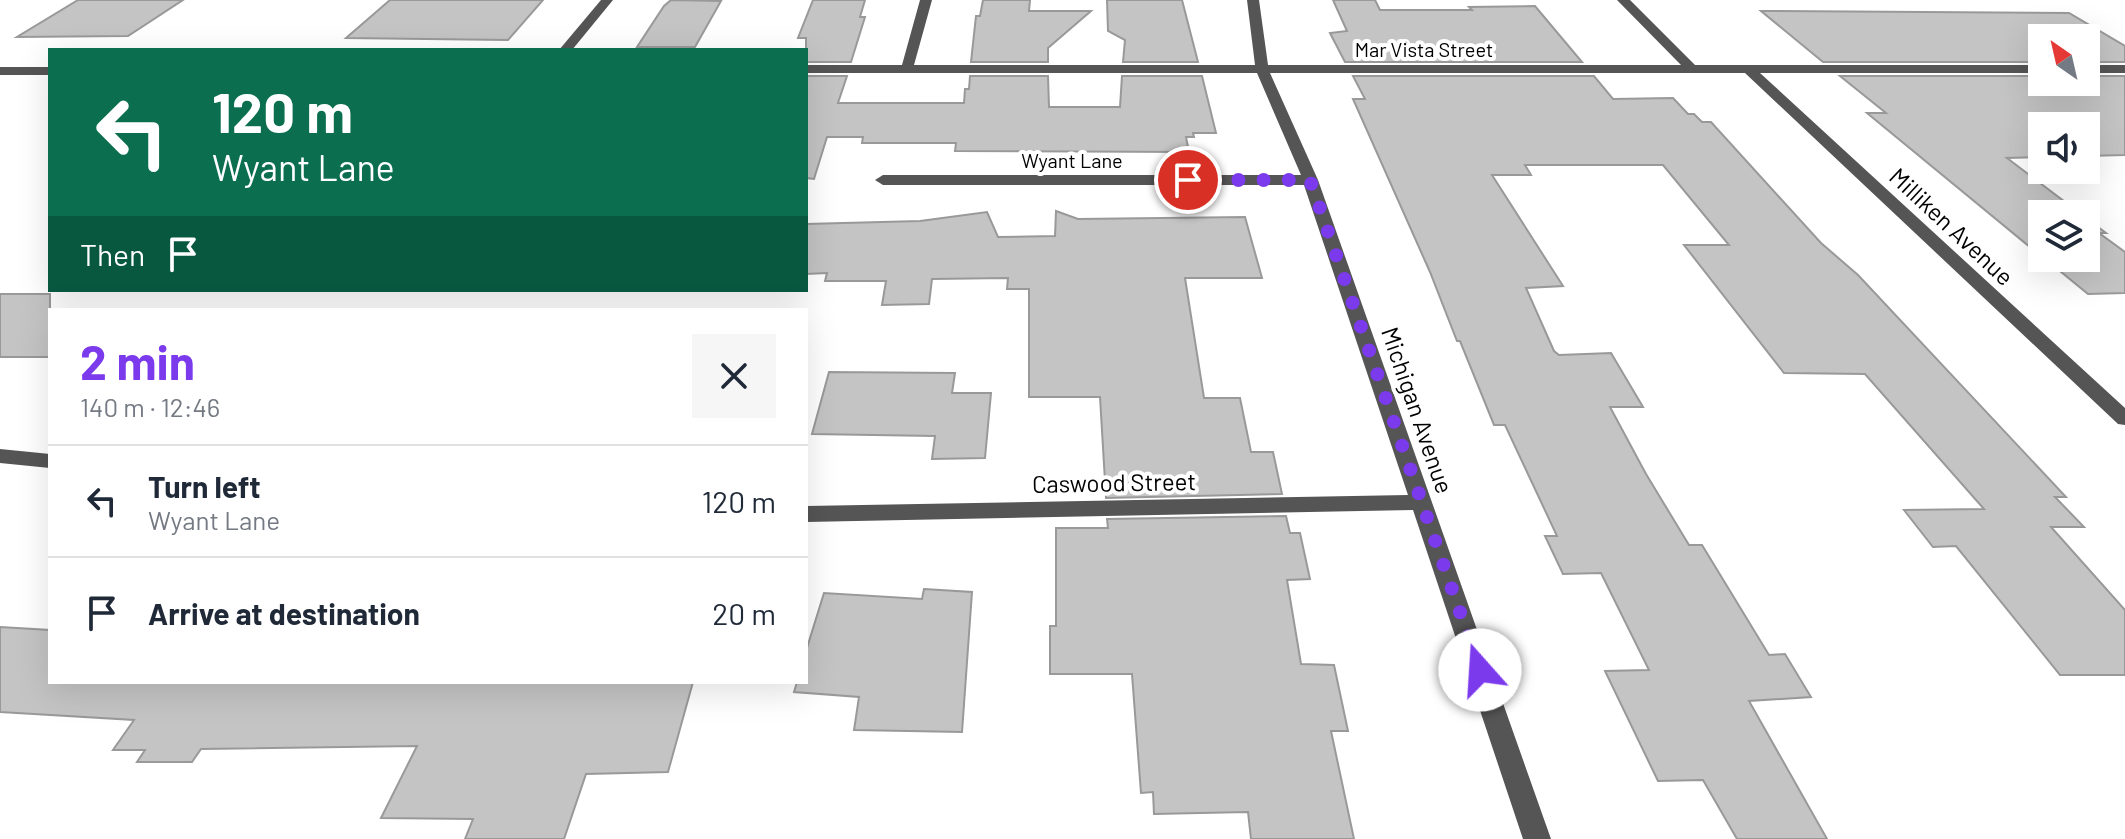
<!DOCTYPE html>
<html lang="en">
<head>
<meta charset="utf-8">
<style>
	:root { --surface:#fff; --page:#f6f6f7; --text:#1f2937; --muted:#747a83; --line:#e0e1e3; --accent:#7c3aed }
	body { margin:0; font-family:Barlow,sans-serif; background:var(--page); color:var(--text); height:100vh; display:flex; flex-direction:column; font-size:30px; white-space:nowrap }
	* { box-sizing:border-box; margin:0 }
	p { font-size:26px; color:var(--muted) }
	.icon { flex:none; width:44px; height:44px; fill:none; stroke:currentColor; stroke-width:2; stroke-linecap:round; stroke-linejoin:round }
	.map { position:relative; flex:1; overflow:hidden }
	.panel { position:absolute; left:48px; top:308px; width:760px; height:376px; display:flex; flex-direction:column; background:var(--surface); border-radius:0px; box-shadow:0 8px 32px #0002 }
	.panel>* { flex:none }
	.guide { position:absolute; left:48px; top:48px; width:760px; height:244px; border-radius:0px; box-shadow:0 8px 32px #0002; background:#0b6e4f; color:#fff; overflow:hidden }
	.needle { width:52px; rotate:326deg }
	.controls { position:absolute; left:2028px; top:24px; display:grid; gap:16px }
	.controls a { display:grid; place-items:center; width:72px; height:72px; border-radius:0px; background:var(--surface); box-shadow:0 8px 32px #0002; font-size:40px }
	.pin { position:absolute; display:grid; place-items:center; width:68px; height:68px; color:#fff; margin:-34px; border:4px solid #fff; border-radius:50%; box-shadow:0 2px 8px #0007 }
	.me { position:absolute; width:88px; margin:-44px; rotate:341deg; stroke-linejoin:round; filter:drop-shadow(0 0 6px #0008) }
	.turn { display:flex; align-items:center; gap:28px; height:168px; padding:0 32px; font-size:36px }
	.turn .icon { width:104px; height:104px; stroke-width:2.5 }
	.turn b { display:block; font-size:56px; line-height:68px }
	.then { display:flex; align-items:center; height:76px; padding:0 32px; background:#0003; gap:16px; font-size:30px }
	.round { display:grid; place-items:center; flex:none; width:84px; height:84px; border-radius:0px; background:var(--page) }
	.headline { display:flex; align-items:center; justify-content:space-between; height:136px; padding:0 32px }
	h1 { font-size:48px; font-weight:700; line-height:60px; color:var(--accent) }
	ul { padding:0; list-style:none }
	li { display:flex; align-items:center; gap:24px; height:112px; padding:0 32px; border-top:2px solid var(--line) }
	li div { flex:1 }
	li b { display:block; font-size:30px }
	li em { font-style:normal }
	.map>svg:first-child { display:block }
	.building { fill:#c4c4c4; stroke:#999; stroke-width:2 }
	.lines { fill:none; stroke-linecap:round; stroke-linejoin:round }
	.minor { fill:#555; fill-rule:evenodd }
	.route { stroke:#7c3aed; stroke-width:14; stroke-dasharray:0 25.2 }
	.labels { text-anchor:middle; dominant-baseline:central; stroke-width:8; stroke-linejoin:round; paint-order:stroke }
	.far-street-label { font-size:20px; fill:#000; stroke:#fff }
	.street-label { font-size:24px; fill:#000; stroke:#fff }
</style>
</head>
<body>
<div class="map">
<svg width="2125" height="839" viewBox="0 0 2125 839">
	<rect width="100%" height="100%" fill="#fff"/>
	<!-- building -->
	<g class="building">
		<polygon points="78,0 183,0 128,36 17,37"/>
		<polygon points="390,0 543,0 508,40 346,38"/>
		<polygon points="671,0 721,1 695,47 637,47 664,6"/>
		<polygon points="813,0 865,0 860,17 865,17 851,62 806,62 806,38 798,38"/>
		<polygon points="983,0 1030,0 1029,11 1091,11 1048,48 1048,62 971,62 976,16 980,16"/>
		<polygon points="1107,0 1182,0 1198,62 1123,62 1125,40 1108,31"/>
		<polygon points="1333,0 1375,0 1380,10 1472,10 1469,7 1535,6 1582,62 1345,62 1330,33 1347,31"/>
		<polygon points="1761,11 2069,13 2125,46 2125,62 2086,62 2086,38 2042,38 2042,62 1823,62"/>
		<polygon points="806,76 847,76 838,103 964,103 965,89 969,89 970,76 1048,76 1049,107 1120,107 1122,76 1202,76 1216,133 1193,133 1194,137 1186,137 1189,152 955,151 956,143 862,143 863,137 827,137 814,179 806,178"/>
		<polygon points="1353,76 1594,76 1613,99 1673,98 1688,114 1694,114 1702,122 1711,122 1821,243 1858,275 2066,497 2055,497 2084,527 2051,527 2125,610 2125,675 2060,675 1956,546 1933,547 1904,510 1984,509 1865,374 1784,373 1684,245 1729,245 1663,165 1525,165 1531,175 1492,175 1563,286 1526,288 1554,351 1559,355 1611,353 1643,407 1610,407 1646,474 1689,545 1702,545 1769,655 1785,654 1811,697 1749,701 1827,839 1737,839 1703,780 1658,781 1605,671 1649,670 1601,573 1563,574 1545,536 1557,536 1505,425 1494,425 1460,341 1457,341 1430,272 1353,99 1365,99"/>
		<polygon points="1840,76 2042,76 2042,82 2086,82 2086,76 2125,76 2125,155 2086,156 2086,126 2042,126 2042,157 2007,158 2081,214 2042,214 2042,257 1867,113 1886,113"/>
		<polygon points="1056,211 1078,219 1245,217 1262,278 1185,278 1204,398 1240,398 1251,452 1273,452 1282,494 1106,498 1100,397 1029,397 1029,289 1007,289 1008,278 932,279 929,304 882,305 886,281 825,281 827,273 806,274 806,224 920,221 987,212 998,237 1055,236"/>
		<polygon points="2086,218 2106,233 2099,233 2125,252 2125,293 2088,294 2044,258 2086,258"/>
		<rect x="0" y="294" width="50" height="63"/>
		<polygon points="829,372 955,373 952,393 991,393 985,458 932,459 935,436 812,434"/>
		<polygon points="1286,516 1290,533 1300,533 1310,579 1287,580 1301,664 1334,665 1348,731 1331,731 1354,839 1251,839 1248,812 1154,814 1153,792 1141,793 1132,674 1050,674 1050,626 1056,626 1056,528 1108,528 1107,519"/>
		<polygon points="924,589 972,592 962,732 854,730 859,697 794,692 797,682 806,682 806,651 824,593 922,599"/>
		<polygon points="0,627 50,630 50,682 693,682 668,772 586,774 564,839 465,839 473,819 381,818 417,746 201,749 192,762 137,762 145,750 113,750 134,720 0,712"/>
	</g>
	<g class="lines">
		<!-- minor -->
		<g class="minor">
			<polygon points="601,0 613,0 572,50 559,50"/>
			<polygon points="920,0 932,0 914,65 1255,65 1247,0 1259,0 1268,65 1681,65 1617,0 1630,0 1695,65 2042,65 2042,73 1760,73 2125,408 2125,425 2118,424 1745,73 1270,73 1318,180 1551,839 1523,839 1413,510 806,522 806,506 1408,495 1304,185 883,185 875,180 883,175 1301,175 1257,73 806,73 806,65 902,65"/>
			<rect x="2086" y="65" width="39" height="8"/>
			<rect x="0" y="67" width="50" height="8"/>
			<polygon points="0,449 50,454 50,468 0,463"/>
		</g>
	</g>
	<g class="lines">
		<!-- route -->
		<polyline class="route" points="1188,180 1310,180 1480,670"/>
	</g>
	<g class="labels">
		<!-- far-street labels -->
		<g class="far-street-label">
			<text x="1424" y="49">Mar Vista Street</text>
			<text x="1072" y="160">Wyant Lane</text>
		</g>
		<!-- street labels -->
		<g class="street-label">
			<text transform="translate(1952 226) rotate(43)">Milliken Avenue</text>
			<text transform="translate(1418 410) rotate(71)">Michigan Avenue</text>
			<text transform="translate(1114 482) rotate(-1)">Caswood Street</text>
		</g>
	</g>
</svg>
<div class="controls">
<a><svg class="needle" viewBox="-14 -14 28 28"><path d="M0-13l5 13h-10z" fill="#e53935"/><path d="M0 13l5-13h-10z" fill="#747a83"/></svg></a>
<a><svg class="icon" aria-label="sound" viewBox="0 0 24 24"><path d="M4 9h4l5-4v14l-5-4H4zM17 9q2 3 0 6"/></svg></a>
<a><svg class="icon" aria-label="layers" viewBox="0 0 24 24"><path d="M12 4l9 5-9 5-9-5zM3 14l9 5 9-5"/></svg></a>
</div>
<div class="pin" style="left:1188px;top:180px;background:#d93025"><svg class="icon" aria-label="arrive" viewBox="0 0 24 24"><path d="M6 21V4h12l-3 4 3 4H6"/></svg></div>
<svg class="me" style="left:1480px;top:670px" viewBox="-20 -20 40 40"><circle r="19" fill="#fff"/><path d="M0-13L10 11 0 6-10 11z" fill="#7c3aed"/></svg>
<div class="guide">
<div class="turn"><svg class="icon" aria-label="left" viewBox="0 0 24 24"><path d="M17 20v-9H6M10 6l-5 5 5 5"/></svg><div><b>120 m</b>Wyant Lane</div></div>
<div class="then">Then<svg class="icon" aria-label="arrive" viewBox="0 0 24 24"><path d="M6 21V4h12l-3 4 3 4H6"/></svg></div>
</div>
<section class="panel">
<div class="headline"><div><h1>2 min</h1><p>140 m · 12:46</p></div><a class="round"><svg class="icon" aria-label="close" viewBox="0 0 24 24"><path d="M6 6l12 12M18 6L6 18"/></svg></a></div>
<ul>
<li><svg class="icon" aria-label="left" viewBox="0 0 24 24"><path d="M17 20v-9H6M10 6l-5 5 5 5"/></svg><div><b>Turn left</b><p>Wyant Lane</p></div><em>120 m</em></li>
<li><svg class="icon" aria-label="arrive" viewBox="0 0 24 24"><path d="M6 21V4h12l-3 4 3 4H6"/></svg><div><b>Arrive at destination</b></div><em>20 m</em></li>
</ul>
</section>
</div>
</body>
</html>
